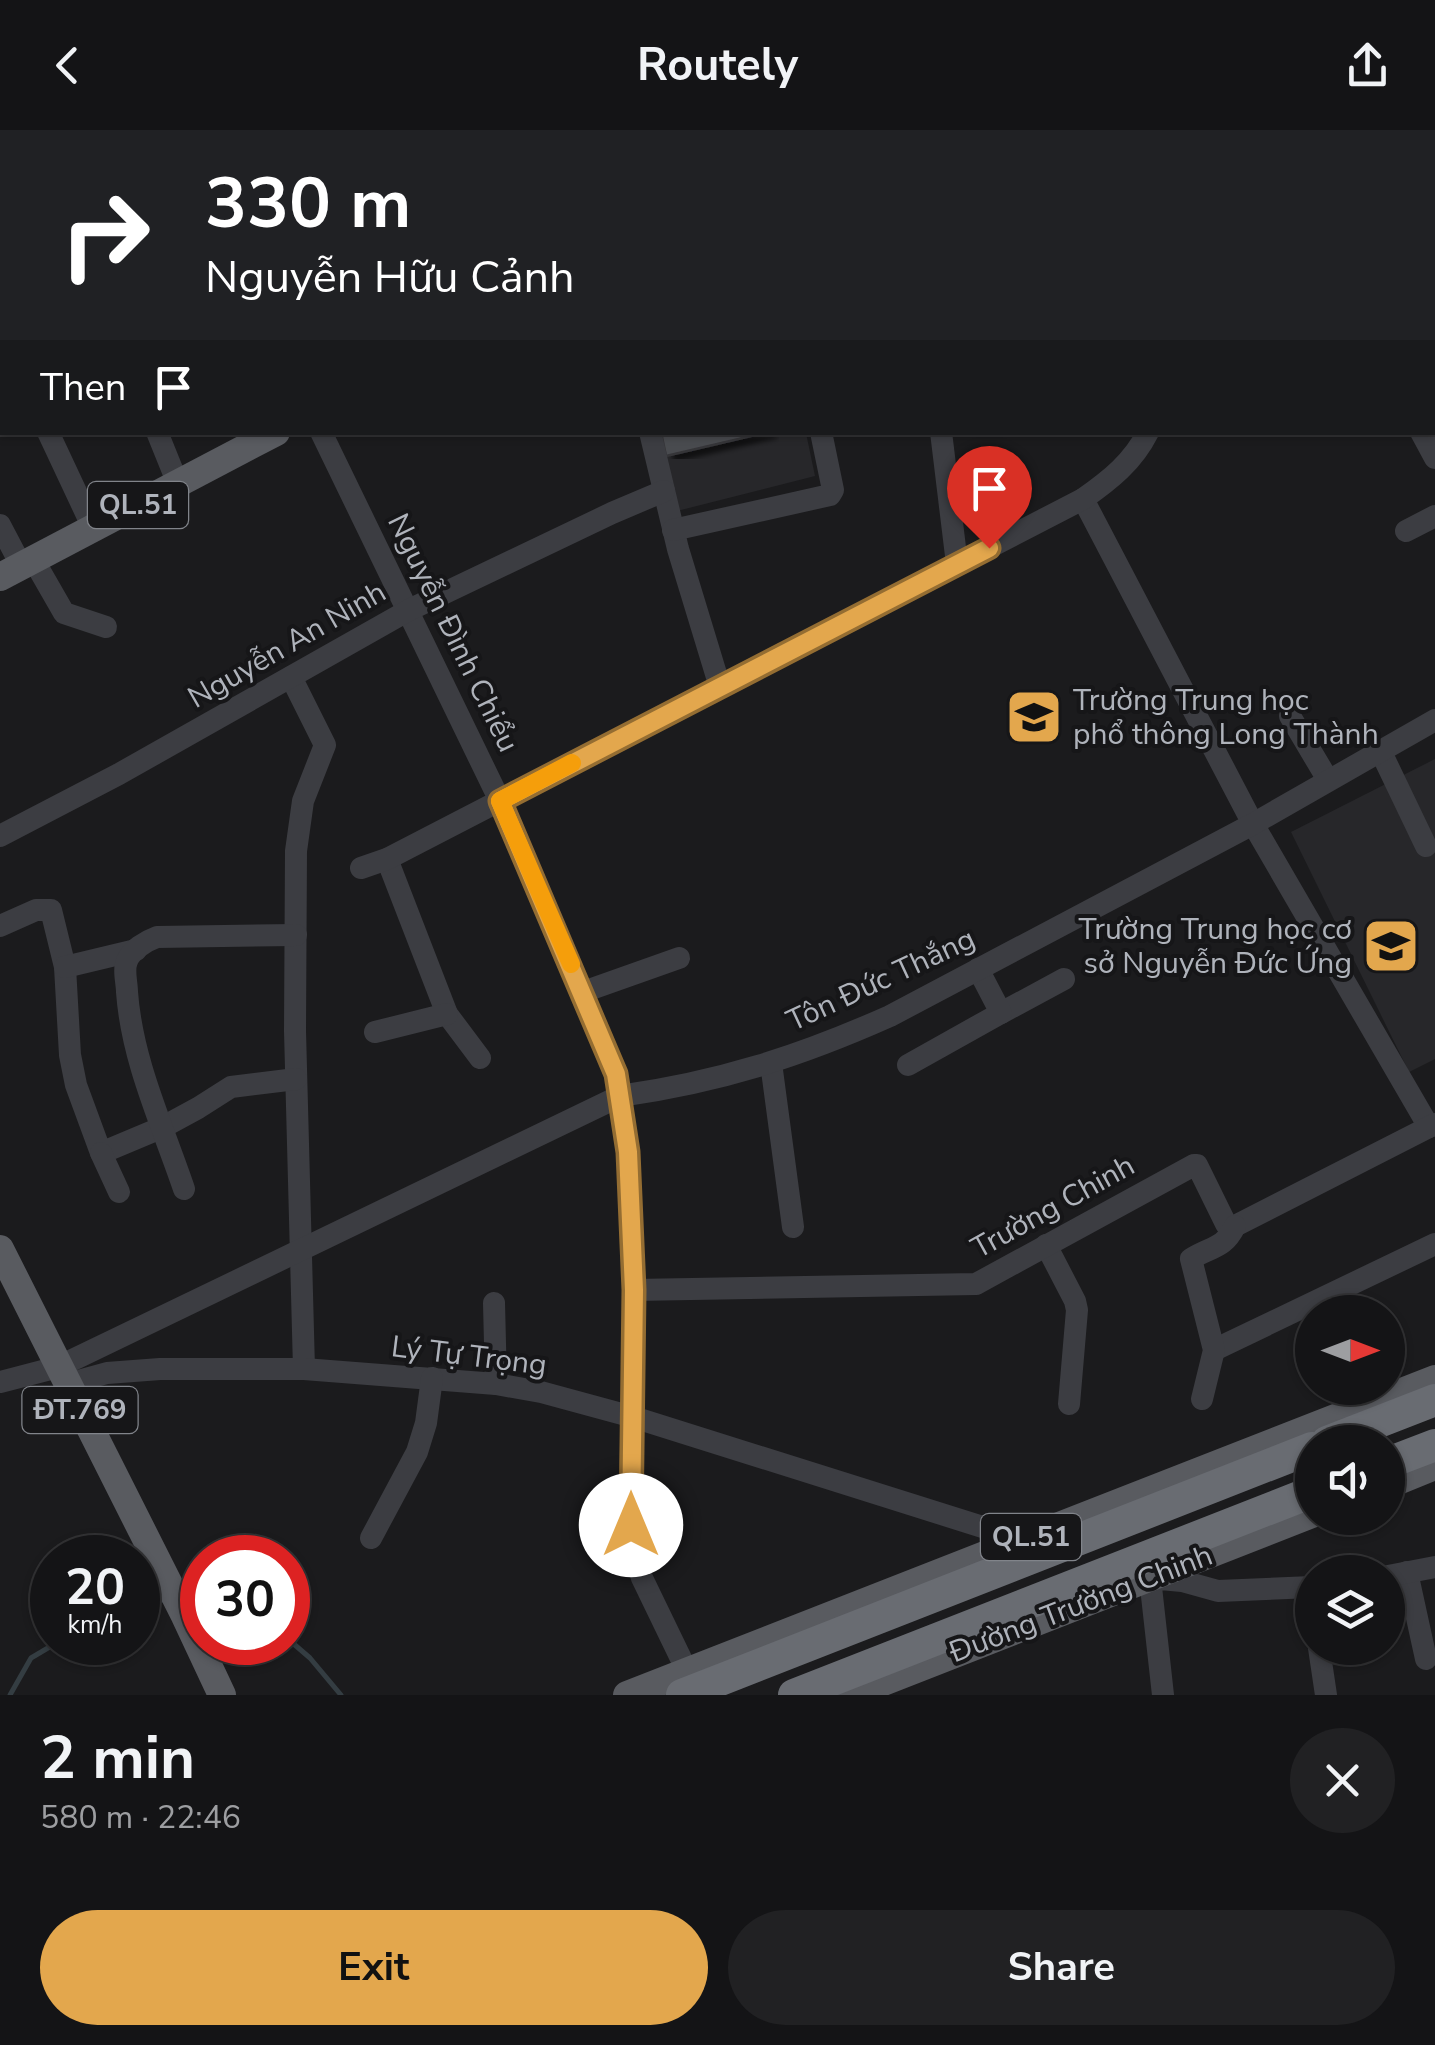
<!DOCTYPE html>
<html lang="en">
<head>
<meta charset="utf-8">
<style>
	:root { --surface:#141416; --page:#212123; --text:#f1f3f6; --muted:#9d9ea1; --line:#333335; --accent:#e3a74d }
	body { margin:0; font-family:"Nunito Sans",sans-serif; background:var(--page); color:var(--text); height:100vh; display:flex; flex-direction:column; font-size:38px; white-space:nowrap }
	* { box-sizing:border-box; margin:0 }
	p { font-size:32px; color:var(--muted) }
	.icon { flex:none; width:55px; height:55px; fill:none; stroke:currentColor; stroke-width:2; stroke-linecap:round; stroke-linejoin:round }
	.map { position:relative; height:1565px; overflow:hidden }
	.details { display:flex; flex-direction:column; background:var(--surface); flex:1 }
	.details>* { flex:none }
	.hud { position:absolute; left:0px; top:0px; width:1435px; height:305px; box-shadow:0 2px 8px #0004,0 0 0 2px var(--line); background:#202124; color:#fff; overflow:hidden }
	.needle { width:65px; rotate:90deg }
	.tools { position:absolute; left:1295px; top:1165px; display:grid; gap:20px }
	.tools a { display:grid; place-items:center; width:110px; height:110px; border-radius:50%; background:var(--surface); box-shadow:0 2px 8px #0004,0 0 0 2px var(--line); font-size:50px }
	.speed { position:absolute; left:30px; top:1405px; display:flex; gap:20px; font-size:50px; font-weight:700; text-align:center }
	.speed>* { display:grid; place-content:center; width:130px; height:130px; border-radius:50%; background:var(--surface); box-shadow:0 2px 8px #0004,0 0 0 2px var(--line); line-height:1 }
	.speed small { font-size:25px; font-weight:400 }
	.speed .limit { border:15px solid #d22; background:#fff; color:#111 }
	.pin { position:absolute; display:grid; place-items:center; width:85px; height:85px; color:#fff; margin:-102px -42px; border-radius:50% 50% 50% 0; rotate:-45deg; box-shadow:0 0 10px #0007 }
	.pin .icon { rotate:45deg }
	.me { position:absolute; width:110px; margin:-55px; rotate:0deg; stroke-linejoin:round; filter:drop-shadow(0 0 8px #0008) }
	.turn { display:flex; align-items:center; gap:35px; height:210px; padding:0 40px; font-size:45px }
	.turn .icon { width:130px; height:130px; stroke-width:2.5 }
	.turn b { display:block; font-size:70px; line-height:85px }
	.then { display:flex; align-items:center; height:95px; padding:0 40px; background:#0003; gap:20px; font-size:38px }
	.round { display:grid; place-items:center; flex:none; width:105px; height:105px; border-radius:52px; background:var(--page) }
	.overview { display:flex; align-items:center; justify-content:space-between; height:170px; padding:0 40px }
	h1 { font-size:60px; font-weight:700; line-height:75px }
	.action { display:flex; gap:20px; margin-top:auto; padding:20px 40px }
	.action a { flex:1; height:115px; border-radius:60px; background:var(--accent); color:#111; font-size:40px; font-weight:700; line-height:115px; text-align:center }
	.action a+a { background:var(--page); color:var(--text) }
	header { display:flex; justify-content:space-between; align-items:center; height:130px; padding:0 40px; background:var(--surface); font-size:45px; font-weight:700 }
	.map>svg:first-child { display:block }
	.built { fill:#27272a }
	.lines { fill:none; stroke-linecap:round; stroke-linejoin:round }
	.stream { stroke:#343d42; stroke-width:5 }
	.building { fill:#4a4b4f; stroke:#353539; stroke-width:2.5; filter:url(#shadow) }
	.minor { stroke:#3c3d42; stroke-width:22 }
	.major { stroke:#595b60; stroke-width:28 }
	.highway { stroke:#696c72; stroke-width:32 }
	.route-casing { stroke:#946d32; stroke-width:25 }
	.route { stroke:#e3a74d; stroke-width:18 }
	.slow { stroke:#f59e0b; stroke-width:18 }
	.labels { text-anchor:middle; dominant-baseline:central; stroke-width:8; stroke-linejoin:round; paint-order:stroke }
	.shield { fill:#161618; stroke:#81848a; stroke-width:2.5 }
	.shield-label { font-size:28px; font-weight:bold; fill:#afb3bb }
	.street-label { font-size:30px; fill:#afb3bb; stroke:#161618 }
	.poi-label { font-size:30px; fill:#afb3bb; stroke:#161618; text-anchor:start }
</style>
</head>
<body>
<header><svg class="icon" aria-label="back" viewBox="0 0 24 24"><path d="M15 5l-7 7 7 7"/></svg>Routely<svg class="icon" aria-label="share" viewBox="0 0 24 24"><path d="M12 15V3M7 8l5-5 5 5M5 13v7h14v-7"/></svg></header>
<div class="map">
<svg width="1435" height="1565" viewBox="0 0 1435 1565">
	<defs>
		<filter id="shadow"><feDropShadow dx="9" dy="5" stdDeviation="2.5" flood-color="#0009"/></filter>
	</defs>
	<rect width="100%" height="100%" fill="#1b1b1d"/>
	<!-- built -->
	<g class="built">
		<polygon points="661,303 806,303 815,346 677,381"/>
		<polygon points="1435,629 1435,929 1409,942 1291,702"/>
	</g>
	<g class="lines">
		<!-- stream -->
		<g class="stream">
			<polyline points="138,1470 165,1470"/>
			<polyline points="288,1509 310,1528 341,1565"/>
			<polyline points="10,1565 31,1528 58,1512"/>
		</g>
	</g>
	<!-- building -->
	<polygon class="building" points="661,302 768,302 666,326"/>
	<g class="lines">
		<!-- minor -->
		<g class="minor">
			<polyline points="27,0 28,2"/>
			<polyline points="536,0 537,2"/>
			<polyline points="785,0 786,2"/>
			<polyline points="876,0 878,2"/>
			<polyline points="1116,0 1117,2"/>
			<polyline points="1235,0 1237,2"/>
			<polyline points="286,2 292,0"/>
			<polyline points="1196,2 1200,0"/>
			<polyline points="1373,2 1378,0"/>
			<polyline points="1432,158 1435,157"/>
			<polyline points="0,203 2,208"/>
			<polyline points="48,302 93,398"/>
			<polyline points="157,302 178,354"/>
			<polyline points="321,302 500,671 616,944 628,1022 634,1160 630,1369 634,1421 642,1448 687,1541"/>
			<polyline points="650,302 678,419 720,557"/>
			<polyline points="941,302 957,434"/>
			<polyline points="1421,302 1435,328"/>
			<polyline points="1083,369 1253,694 1429,997"/>
			<polyline points="0,395 21,435"/>
			<polyline points="673,400 830,365 833,360 821,302"/>
			<polyline points="1406,401 1435,386"/>
			<polyline points="33,429 64,483 106,497"/>
			<polyline points="291,547 325,615 303,671 296,721 295,901 304,1239"/>
			<polyline points="1290,586 1328,650"/>
			<polyline points="1380,620 1426,716"/>
			<polyline points="0,706 119,644 409,480 612,383 664,361"/>
			<polyline points="387,729 447,884 480,928"/>
			<path d="M361,738l26,-9 696,-360c27,-19 50,-37 65,-67"/>
			<polyline points="0,796 36,780 51,780 65,837 70,925 76,955 101,1023 163,997 198,978 231,957 296,949"/>
			<polyline points="65,837 136,820"/>
			<polyline points="583,862 679,828"/>
			<polyline points="1001,883 1064,849"/>
			<polyline points="375,902 447,884"/>
			<polyline points="771,933 793,1097"/>
			<polyline points="908,935 1001,883 978,839"/>
			<polyline points="101,1023 119,1062"/>
			<path d="M184,1059c-22,-65 -52,-128 -57,-197 0,-9 -4,-22 0,-31 4,-11 19,-20 30,-24l139,-2"/>
			<polyline points="1046,1115 1075,1171 1077,1180 1069,1274"/>
			<polyline points="634,1160 976,1154 1194,1035 1197,1035 1226,1094 1235,1096 1435,994"/>
			<polyline points="494,1173 496,1254"/>
			<polyline points="1214,1220 1435,1114"/>
			<path d="M0,1252l58,-15 562,-271c99,-14 178,-39 270,-80l363,-192 182,-104"/>
			<polyline points="67,1254 107,1243 160,1239 304,1239 496,1254 541,1262 633,1287 1024,1410"/>
			<path d="M1202,1269l12,-49 -23,-91c20,-13 32,-9 44,-33"/>
			<polyline points="371,1408 417,1322 426,1293 432,1248"/>
			<polyline points="1407,1442 1426,1529"/>
			<polyline points="1388,1446 1435,1437"/>
			<polyline points="1319,1518 1326,1565"/>
			<polyline points="1163,1565 1150,1448 1182,1451 1218,1461 1312,1457"/>
		</g>
		<!-- major -->
		<g class="major">
			<polyline points="829,2 834,0"/>
			<polyline points="0,447 276,302"/>
			<polyline points="0,1119 185,1486 222,1565"/>
			<polyline points="1388,1355 1435,1336"/>
			<polyline points="627,1565 1435,1249"/>
			<polyline points="850,1565 1312,1384"/>
		</g>
		<!-- highway -->
		<g class="highway">
			<polyline points="1327,1312 1435,1270"/>
			<polyline points="1388,1333 1435,1315"/>
			<polyline points="682,1565 1312,1318"/>
			<polyline points="794,1565 1312,1362"/>
		</g>
	</g>
	<g class="lines">
		<!-- route casing -->
		<g class="route-casing">
			<polyline id="route" points="631,1395 634,1160 628,1022 616,944 500,671 989,418"/>
		</g>
		<!-- route -->
		<use href="#route" class="route"/>
		<!-- slow -->
		<polyline class="slow" points="571,834 500,671 572,633"/>
	</g>
	<!-- icons -->
	<defs>
		<g id="school-square" transform="scale(2.875)"><rect x="-9" y="-9" width="18" height="18" rx="4" fill="#e3a74d" stroke="#161618"/><path d="M0-5L7-2L0 1L-7-2ZM-4 1L0 2.5L4 1V4Q0 6-4 4Z" fill="#111"/></g>
	</defs>
	<g fill-rule="evenodd">
		<use href="#school-square" x="1034" y="587"/>
		<use href="#school-square" x="1391" y="816"/>
	</g>
	<g class="labels">
		<!-- shield labels -->
		<g class="shield">
			<rect x="88" y="352" width="100" height="46" rx="8"/>
			<rect x="22.5" y="1257" width="115" height="46" rx="8"/>
			<rect x="981" y="1384" width="100" height="46" rx="8"/>
		</g>
		<g class="shield-label">
			<text x="138" y="375">QL.51</text>
			<text x="80" y="1280">ĐT.769</text>
			<text x="1031" y="1407">QL.51</text>
		</g>
		<!-- street labels -->
		<g class="street-label">
			<text transform="translate(453 503) rotate(64)">Nguyễn Đình Chiểu</text>
			<text transform="translate(287 515) rotate(-30)">Nguyễn An Ninh</text>
			<text transform="translate(881 850) rotate(-25)">Tôn Đức Thắng</text>
			<text transform="translate(1053 1077) rotate(-29)">Trường Chinh</text>
			<text transform="translate(469 1226) rotate(7)">Lý Tự Trọng</text>
			<text transform="translate(1081 1474) rotate(-21)">Đường Trường Chinh</text>
		</g>
		<!-- poi labels -->
		<g class="poi-label">
			<text x="1073" y="570">Trường Trung học<tspan x="1073" dy="34">phổ thông Long Thành</tspan></text>
			<text x="1352" y="799" text-anchor="end">Trường Trung học cơ<tspan x="1352" dy="34">sở Nguyễn Đức Ứng</tspan></text>
		</g>
	</g>
</svg>
<div class="tools">
<a><svg class="needle" viewBox="-14 -14 28 28"><path d="M0-13l5 13h-10z" fill="#e53935"/><path d="M0 13l5-13h-10z" fill="#9d9ea1"/></svg></a>
<a><svg class="icon" aria-label="sound" viewBox="0 0 24 24"><path d="M4 9h4l5-4v14l-5-4H4zM17 9q2 3 0 6"/></svg></a>
<a><svg class="icon" aria-label="layers" viewBox="0 0 24 24"><path d="M12 4l9 5-9 5-9-5zM3 14l9 5 9-5"/></svg></a>
</div>
<div class="speed"><div>20<small>km/h</small></div><div class="limit">30</div></div>
<div class="pin" style="left:989px;top:418px;background:#d93025"><svg class="icon" aria-label="arrive" viewBox="0 0 24 24"><path d="M6 21V4h12l-3 4 3 4H6"/></svg></div>
<svg class="me" style="left:631px;top:1395px" viewBox="-20 -20 40 40"><circle r="19" fill="#fff"/><path d="M0-13L10 11 0 6-10 11z" fill="#e3a74d"/></svg>
<div class="hud">
<div class="turn"><svg class="icon" aria-label="right" viewBox="0 0 24 24"><path d="M7 20v-9h11M14 6l5 5-5 5"/></svg><div><b>330 m</b>Nguyễn Hữu Cảnh</div></div>
<div class="then">Then<svg class="icon" aria-label="arrive" viewBox="0 0 24 24"><path d="M6 21V4h12l-3 4 3 4H6"/></svg></div>
</div>
</div>
<section class="details">
<div class="overview"><div><h1>2 min</h1><p>580 m · 22:46</p></div><a class="round"><svg class="icon" aria-label="close" viewBox="0 0 24 24"><path d="M6 6l12 12M18 6L6 18"/></svg></a></div>
<div class="action"><a>Exit</a><a>Share</a></div>
</section>
</body>
</html>
